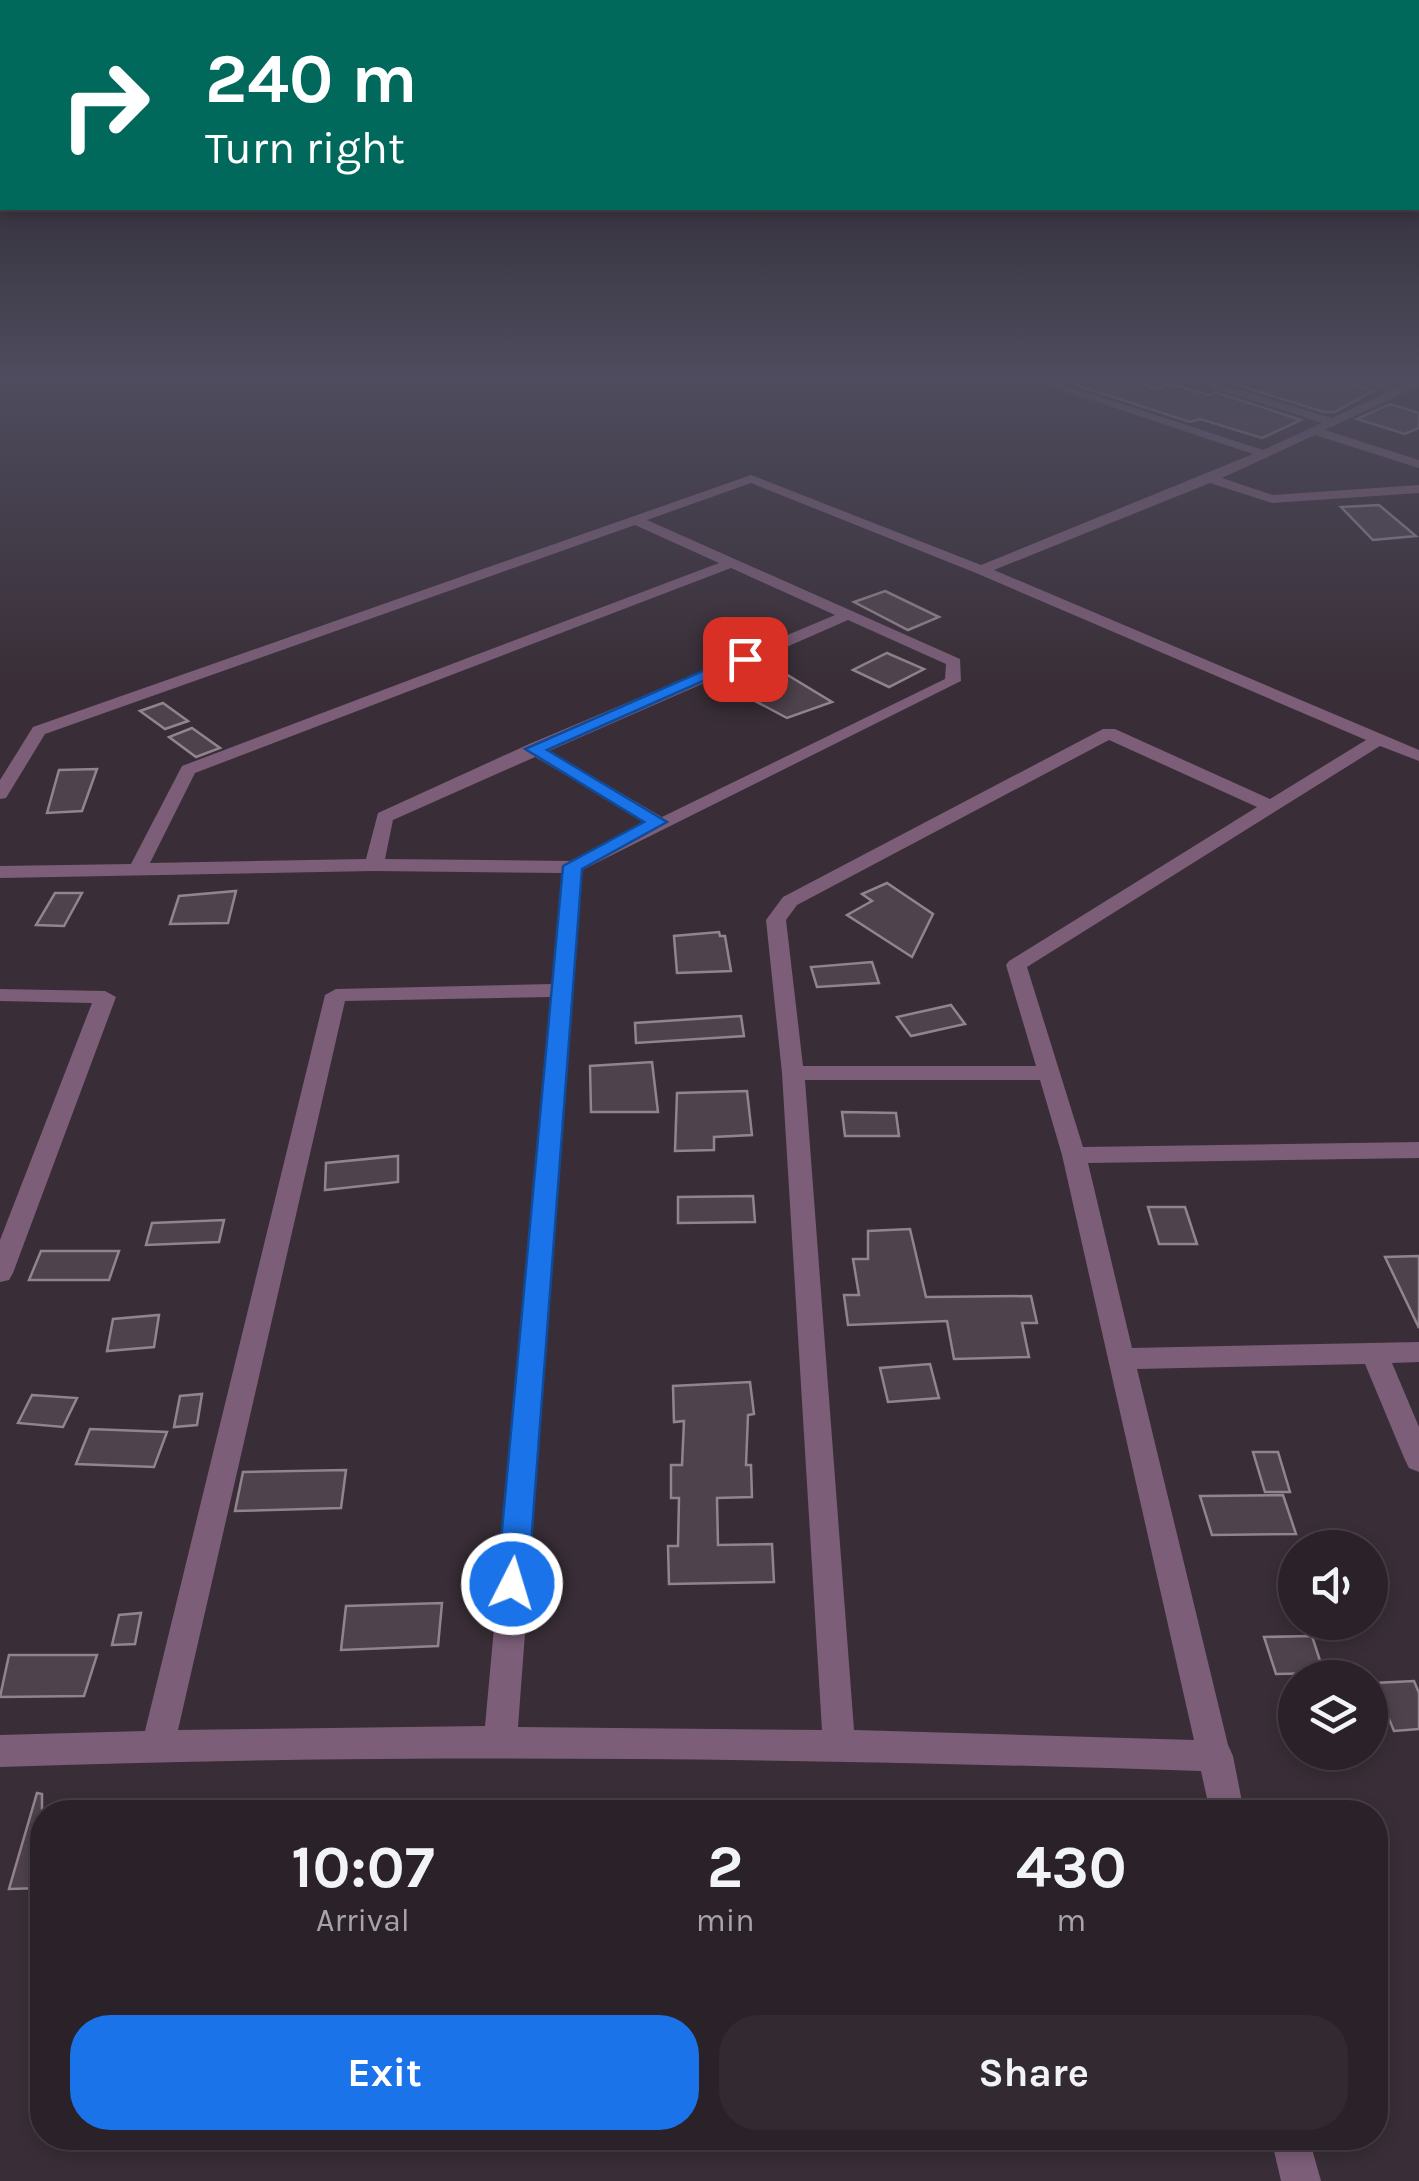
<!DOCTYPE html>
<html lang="en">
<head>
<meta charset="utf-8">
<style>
	:root { --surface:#2b2229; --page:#332a31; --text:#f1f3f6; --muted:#a6a4a8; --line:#473f46; --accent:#1a73e8 }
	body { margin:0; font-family:Karla,sans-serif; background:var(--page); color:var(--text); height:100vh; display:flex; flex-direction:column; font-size:38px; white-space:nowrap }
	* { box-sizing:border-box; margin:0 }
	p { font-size:32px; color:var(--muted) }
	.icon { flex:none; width:55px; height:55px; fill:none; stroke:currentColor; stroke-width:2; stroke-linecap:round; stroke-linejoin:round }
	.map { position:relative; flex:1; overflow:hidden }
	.details { position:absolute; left:30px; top:1800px; width:1358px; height:350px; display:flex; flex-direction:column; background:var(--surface); border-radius:40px; box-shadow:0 5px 15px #0003,0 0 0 2px var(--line) }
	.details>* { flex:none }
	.guide { position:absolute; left:0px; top:0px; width:1420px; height:210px; box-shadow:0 5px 15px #0003,0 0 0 2px var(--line); background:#00695c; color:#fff; overflow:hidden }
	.controls { position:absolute; left:1278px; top:1530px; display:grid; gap:20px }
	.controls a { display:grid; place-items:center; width:110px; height:110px; border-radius:50%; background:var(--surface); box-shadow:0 5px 15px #0003,0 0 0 2px var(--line); font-size:50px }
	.pin { position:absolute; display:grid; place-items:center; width:85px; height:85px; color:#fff; margin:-42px; border-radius:20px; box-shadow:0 5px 15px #0006 }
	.me { position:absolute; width:110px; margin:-55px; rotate:5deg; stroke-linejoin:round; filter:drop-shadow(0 0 8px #0008) }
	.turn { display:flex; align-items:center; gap:35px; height:210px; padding:0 40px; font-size:45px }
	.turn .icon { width:130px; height:130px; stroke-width:2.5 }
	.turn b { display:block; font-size:70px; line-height:85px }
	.eta { display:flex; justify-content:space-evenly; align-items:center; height:170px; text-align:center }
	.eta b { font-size:60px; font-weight:700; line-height:70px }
	.button { display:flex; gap:20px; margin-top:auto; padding:20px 40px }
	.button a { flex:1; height:115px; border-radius:40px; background:var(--accent); color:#fff; font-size:40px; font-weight:700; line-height:115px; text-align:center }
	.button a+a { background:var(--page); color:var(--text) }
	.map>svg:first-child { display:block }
	.building { fill:#4e424c; stroke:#91848f; stroke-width:2.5 }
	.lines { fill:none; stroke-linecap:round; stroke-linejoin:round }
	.minor { fill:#7c5e78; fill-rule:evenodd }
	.route { fill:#1a73e8; stroke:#114b97; stroke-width:2.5 }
</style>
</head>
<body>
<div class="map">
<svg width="1419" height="2181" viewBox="0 0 1419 2181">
	<rect width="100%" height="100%" fill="#392e37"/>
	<!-- building -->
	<g class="building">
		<polygon points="1076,380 1129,380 1156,389 1171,384 1209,395 1215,392 1301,420 1262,438 1200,419 1190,422 1076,385"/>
		<polygon points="1245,380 1272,383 1282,380 1346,380 1373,391 1335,412 1324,412 1234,384"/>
		<polygon points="1390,404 1419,413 1419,428 1405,434 1357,419"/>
		<polygon points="1379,505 1416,536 1373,540 1341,507"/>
		<polygon points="885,591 939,617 908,630 854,602"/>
		<polygon points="887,653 924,669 889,687 853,670"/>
		<polygon points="771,665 832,702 787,718 725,685"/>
		<polygon points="163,703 188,721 165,729 140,711"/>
		<polygon points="192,728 220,748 196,757 169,737"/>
		<polygon points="97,769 82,811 47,813 59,770"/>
		<polygon points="887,883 933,914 912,957 847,915 872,901 862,894"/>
		<polygon points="236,891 228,923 170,924 179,896"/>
		<polygon points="55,893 82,893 64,926 36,925"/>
		<polygon points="719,932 720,936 725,936 731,971 677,973 674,936"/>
		<polygon points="872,962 879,983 817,987 811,967"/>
		<polygon points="951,1005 965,1024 911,1036 897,1017"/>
		<polygon points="741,1016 744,1036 636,1043 635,1023"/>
		<polygon points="652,1062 658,1112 591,1112 590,1066"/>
		<polygon points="747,1091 752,1135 714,1137 714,1150 675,1151 677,1093"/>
		<polygon points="842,1112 896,1113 899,1136 845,1136"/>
		<polygon points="398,1156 398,1182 325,1190 326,1163"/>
		<polygon points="753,1196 755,1222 678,1223 678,1197"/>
		<polygon points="1148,1207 1185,1207 1197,1244 1159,1244"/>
		<polygon points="224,1220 219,1242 146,1245 152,1223"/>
		<polygon points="910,1229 926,1297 1031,1296 1037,1323 1022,1323 1029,1357 954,1359 947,1321 848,1325 844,1295 859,1295 853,1259 868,1259 868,1231"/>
		<polygon points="41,1251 119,1251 109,1280 29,1280"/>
		<polygon points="1419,1256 1419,1328 1385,1257"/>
		<polygon points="159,1315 154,1347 107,1351 113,1319"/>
		<polygon points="930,1364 939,1398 888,1402 880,1368"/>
		<polygon points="750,1382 754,1414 748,1415 746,1465 751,1465 752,1497 717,1498 718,1545 772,1544 774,1582 669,1584 668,1546 678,1546 679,1498 671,1498 671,1465 682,1465 684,1421 674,1422 673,1386"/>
		<polygon points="202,1394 197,1425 174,1427 180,1396"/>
		<polygon points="32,1395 77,1398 63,1427 18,1423"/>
		<polygon points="90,1429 167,1432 154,1467 76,1464"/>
		<polygon points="1253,1452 1278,1452 1290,1492 1265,1492"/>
		<polygon points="346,1470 341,1508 235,1511 243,1472"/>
		<polygon points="1283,1495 1296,1534 1212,1535 1200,1496"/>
		<polygon points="442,1603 438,1646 341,1650 346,1606"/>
		<polygon points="141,1613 135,1644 112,1645 119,1615"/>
		<polygon points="1312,1636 1324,1673 1276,1674 1264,1637"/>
		<polygon points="9,1655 97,1655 84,1696 0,1697"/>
		<polygon points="1414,1681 1419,1693 1419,1729 1394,1731 1374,1683"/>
		<polygon points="37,1793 42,1794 42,1888 9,1889"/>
	</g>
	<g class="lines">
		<!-- minor -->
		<g class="minor">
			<path d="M1028,379h18l217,71 59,-27 -137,-44h19l128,39 55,-26 -37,-13h19l28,9 22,-9v7l-94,44 94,30v8l-104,-33 -93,43 51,17 146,-10v8l-147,10 -62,-20 -216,87 425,180v11l-39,-15 -353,221 56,180 336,-5v16l-331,5 44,185 287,-6v20l-27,1 27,64v45l-10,-4 -4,-8 -40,-96 -228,5 91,376 5,11 11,56h-34l-9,-41c-401,-13 -800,-18 -1201,-4v-32l145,-4 180,-736 11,-6 217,-5 10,-111 -189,-2 -374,7v-12l131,-2 51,-98 537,-203 -84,-38 -590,209 -39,64 -6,1v-19l33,-53 718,-252 230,90 272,-111zM751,483l225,90 390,167 -96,59 -155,-70h-12l-320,168 -17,23 16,153 40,657 -304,-3 64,-857 379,-189 -1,-22 -313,-139zM731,568l104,47 -308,130 -149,68 -12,46 -216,4 45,-90zM848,620l98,44 -1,15 -283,138 -113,-66zM1109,740l148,67 -248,154 -3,4 30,101h-233l-17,-146 11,-15zM535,757l112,66 -77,38 -185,-2 8,-39zM552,997l-67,729 -307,4 167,-729zM805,1080h235l22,75 132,585 -340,-10z"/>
			<polygon points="0,989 105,991 116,997 13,1273 9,1280 0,1282 0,1240 92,1003 0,1001"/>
			<polygon points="1271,2138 1309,2138 1321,2181 1281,2181"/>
		</g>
	</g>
	<!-- sky -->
	<linearGradient id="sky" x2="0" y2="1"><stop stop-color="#1f191e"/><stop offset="0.55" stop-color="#4e4c5e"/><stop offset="1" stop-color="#4e4c5e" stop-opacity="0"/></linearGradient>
	<rect width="1419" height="685" fill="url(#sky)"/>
	<!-- route -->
	<polygon class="route" points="739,655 753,659 547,750 667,822 582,869 528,1584 523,1594 512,1598 502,1594 497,1584 563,866 644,822 525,749"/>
</svg>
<div class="controls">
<a><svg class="icon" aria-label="sound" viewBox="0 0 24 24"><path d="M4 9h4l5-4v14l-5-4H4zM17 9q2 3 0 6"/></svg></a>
<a><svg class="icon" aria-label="layers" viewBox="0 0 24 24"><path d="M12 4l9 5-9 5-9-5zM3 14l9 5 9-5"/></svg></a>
</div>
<div class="pin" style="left:745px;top:659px;background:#d93025"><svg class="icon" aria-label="arrive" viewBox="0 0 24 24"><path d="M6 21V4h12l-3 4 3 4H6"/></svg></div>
<svg class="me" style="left:512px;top:1584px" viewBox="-20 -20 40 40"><circle r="17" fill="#1a73e8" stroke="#fff" stroke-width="3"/><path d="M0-11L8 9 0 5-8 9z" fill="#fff"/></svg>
<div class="guide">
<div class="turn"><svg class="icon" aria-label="right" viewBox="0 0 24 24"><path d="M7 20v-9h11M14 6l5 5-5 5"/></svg><div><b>240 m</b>Turn right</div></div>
</div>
<section class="details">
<div class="eta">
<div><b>10:07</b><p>Arrival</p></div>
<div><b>2</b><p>min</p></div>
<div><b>430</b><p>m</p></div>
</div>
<div class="button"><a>Exit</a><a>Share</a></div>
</section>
</div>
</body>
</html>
